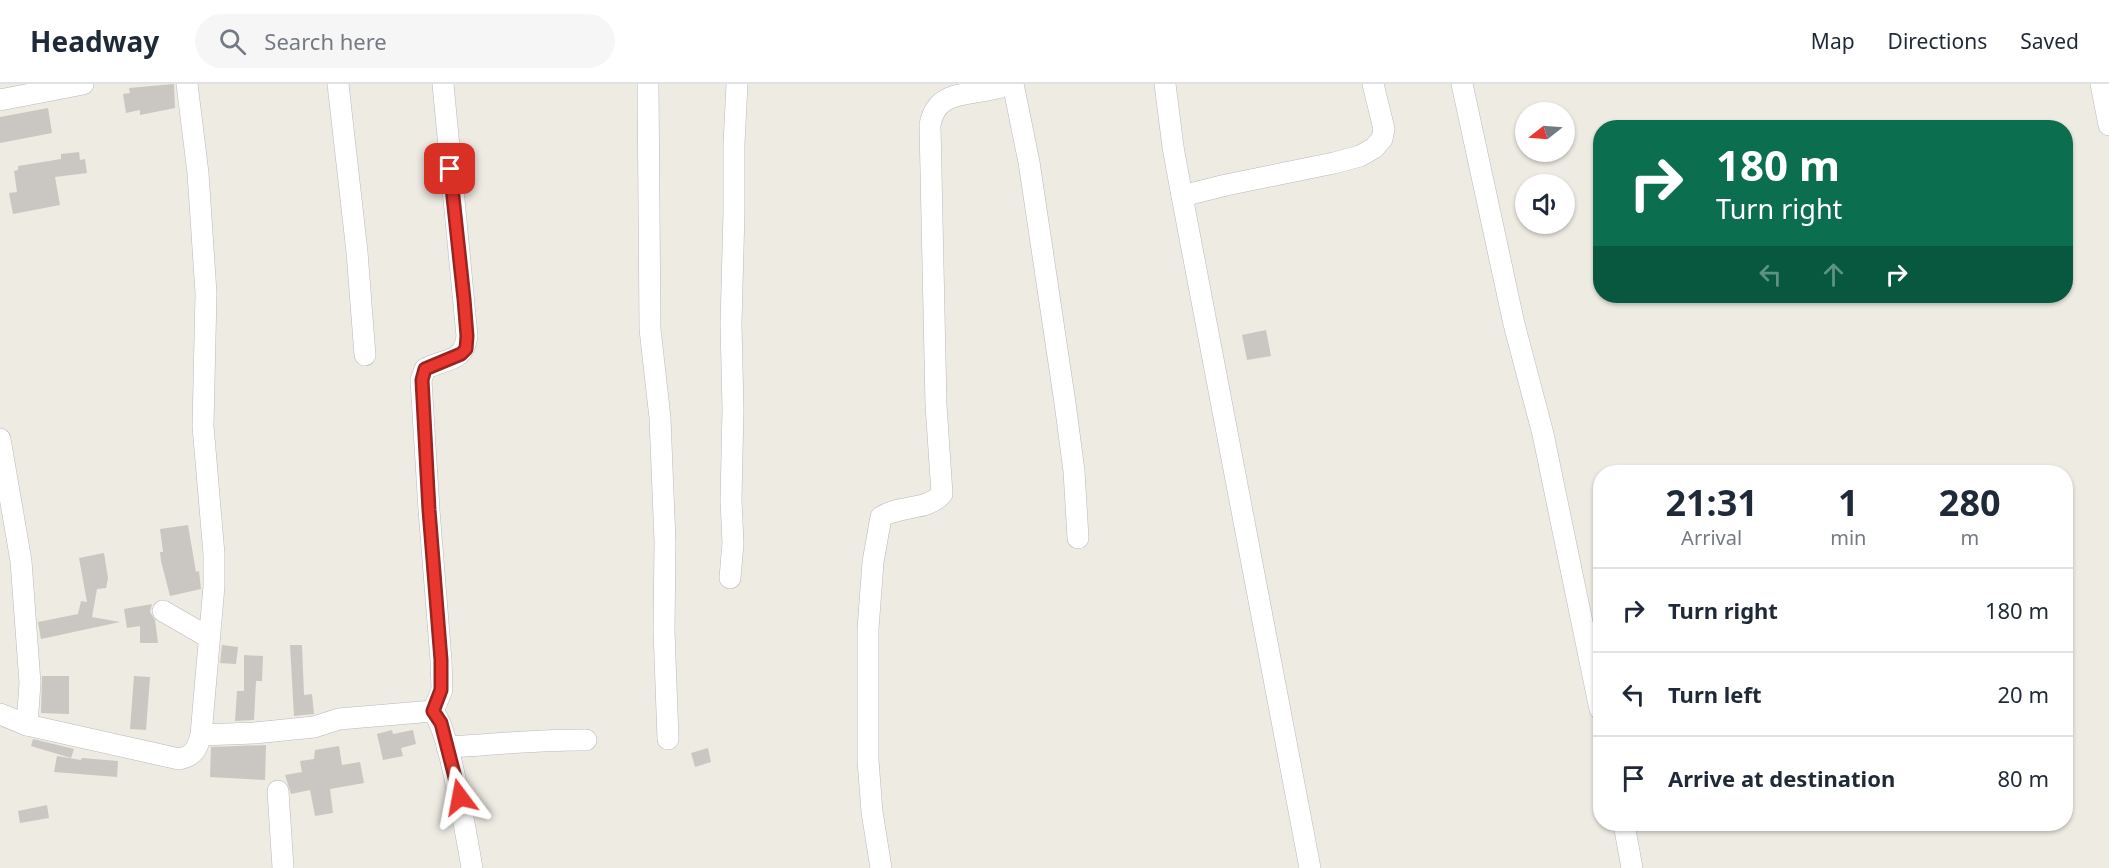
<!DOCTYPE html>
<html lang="en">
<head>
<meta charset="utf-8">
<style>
	:root { --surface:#fff; --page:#f6f6f7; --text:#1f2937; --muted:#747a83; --line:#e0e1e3 }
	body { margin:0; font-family:"Noto Sans",sans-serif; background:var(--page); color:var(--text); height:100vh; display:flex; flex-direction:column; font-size:22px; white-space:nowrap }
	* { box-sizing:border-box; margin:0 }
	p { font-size:20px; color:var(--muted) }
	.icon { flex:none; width:33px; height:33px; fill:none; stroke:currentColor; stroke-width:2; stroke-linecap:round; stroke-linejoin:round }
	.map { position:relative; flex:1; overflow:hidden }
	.details { position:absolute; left:1593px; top:381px; width:480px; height:366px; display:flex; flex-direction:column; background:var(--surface); border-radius:24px; box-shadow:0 2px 4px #0004 }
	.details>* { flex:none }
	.hud { position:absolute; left:1593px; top:36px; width:480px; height:183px; border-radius:24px; box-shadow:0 2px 4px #0004; background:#0b6e4f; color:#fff; overflow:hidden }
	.needle { width:39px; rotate:253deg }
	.tools { position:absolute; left:1515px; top:18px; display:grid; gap:12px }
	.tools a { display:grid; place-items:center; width:60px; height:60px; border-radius:50%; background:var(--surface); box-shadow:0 2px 4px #0004; font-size:30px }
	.pin { position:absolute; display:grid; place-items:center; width:51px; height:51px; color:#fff; margin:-26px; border-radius:12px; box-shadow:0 3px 9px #0006 }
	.me { position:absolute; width:66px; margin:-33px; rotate:347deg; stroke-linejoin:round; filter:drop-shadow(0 0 4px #0008) }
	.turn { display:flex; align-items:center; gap:21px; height:126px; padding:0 24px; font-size:27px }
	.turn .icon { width:78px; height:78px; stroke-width:2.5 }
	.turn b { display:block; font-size:42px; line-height:51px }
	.lanes { display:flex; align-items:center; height:57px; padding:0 24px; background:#0003; justify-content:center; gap:30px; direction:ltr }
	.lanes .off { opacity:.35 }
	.eta { display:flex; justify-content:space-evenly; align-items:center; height:102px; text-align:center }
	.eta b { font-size:36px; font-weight:700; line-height:42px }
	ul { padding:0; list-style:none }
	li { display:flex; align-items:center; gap:18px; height:84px; padding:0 24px; border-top:2px solid var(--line) }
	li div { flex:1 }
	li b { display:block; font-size:22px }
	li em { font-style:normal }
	header { display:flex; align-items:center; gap:36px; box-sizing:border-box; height:84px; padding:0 30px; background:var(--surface); border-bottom:2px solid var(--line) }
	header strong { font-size:28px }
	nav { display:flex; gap:33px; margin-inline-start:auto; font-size:21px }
	.search { width:420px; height:54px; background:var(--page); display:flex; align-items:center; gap:15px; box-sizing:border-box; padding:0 21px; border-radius:33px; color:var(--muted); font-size:22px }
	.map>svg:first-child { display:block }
	.building { fill:#cac6c1 }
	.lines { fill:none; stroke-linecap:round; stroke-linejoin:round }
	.minor-casing { stroke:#b6b9be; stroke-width:22 }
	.minor { stroke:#fff; stroke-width:21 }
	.route-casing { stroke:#97241f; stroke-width:15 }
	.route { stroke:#e9372f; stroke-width:10 }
</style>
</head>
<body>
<header>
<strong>Headway</strong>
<div class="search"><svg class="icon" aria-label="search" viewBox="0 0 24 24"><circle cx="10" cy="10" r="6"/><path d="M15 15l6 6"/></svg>Search here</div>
<nav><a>Map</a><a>Directions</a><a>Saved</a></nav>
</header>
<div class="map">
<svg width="2109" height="784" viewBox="0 0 2109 784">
	<rect width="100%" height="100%" fill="#eeebe3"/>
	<!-- building -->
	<g class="building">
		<polygon points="174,0 175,24 140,31 140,26 126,29 123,10 130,9 129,4"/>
		<polygon points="48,24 52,49 0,59 0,33"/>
		<polygon points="79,68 80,76 85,75 87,89 55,93 60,121 13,130 9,109 17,108 14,87 18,86 18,82 61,75 61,70"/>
		<polygon points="1266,246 1271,272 1247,276 1242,251"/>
		<polygon points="188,441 196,488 199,487 201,505 170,512 161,477 160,468 163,468 160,445"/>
		<polygon points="104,469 108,494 106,504 97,505 92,533 120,538 41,555 38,538 78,530 81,517 87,518 79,474"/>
		<polygon points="152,520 150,528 155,536 158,559 140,559 140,542 127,544 124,525"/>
		<polygon points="222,561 238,563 236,580 220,579"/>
		<polygon points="290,561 302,561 304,611 312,610 314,630 294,632"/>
		<polygon points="244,571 263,572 262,597 256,597 254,636 235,637 237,607 244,607"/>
		<polygon points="42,592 69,592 69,630 41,629"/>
		<polygon points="134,592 150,593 146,646 130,645"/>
		<polygon points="392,646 393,650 413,646 416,660 401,664 403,672 383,676 377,650"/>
		<polygon points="33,655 74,665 71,674 31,662"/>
		<polygon points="266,661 265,696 210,693 211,663"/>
		<polygon points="339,662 342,681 360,678 364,699 330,705 333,729 315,732 310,706 291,710 285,691 302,688 300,677 314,675 315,666"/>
		<polygon points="708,664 711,678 695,683 691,669"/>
		<polygon points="57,672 81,676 82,674 118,677 117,693 54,688"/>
		<polygon points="47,721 49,734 20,739 18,727"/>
	</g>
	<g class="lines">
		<!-- minor casing -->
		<g class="minor-casing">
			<g id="minor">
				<polyline points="338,0 357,168 365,271"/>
				<polyline points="648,0 650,245 660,334 665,458 664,547 668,655"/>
				<polyline points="1013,0 1029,78 1065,319 1074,387 1078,454"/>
				<polyline points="1165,0 1173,63 1182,112 1310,784"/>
				<polyline points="1462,0 1514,240 1543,350 1600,625"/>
				<polyline points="2101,0 2109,41"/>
				<polyline points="0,16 83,0"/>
				<polyline points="1182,112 1226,101 1334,79 1360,72 1374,64 1382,55 1384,45 1373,0"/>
				<polyline points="0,355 21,477 30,599 27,641"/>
				<polyline points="730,494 733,459 731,416 733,325 731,240 734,128 734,60 737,0"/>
				<polyline points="163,527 208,553"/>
				<path d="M433,627l9,-21 -1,-30 -12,-150 -8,-130 4,-11c20,-11 39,-6 42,-33l-24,-252"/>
				<path d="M0,630l27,11 152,34c15,-3 18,-10 22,-24l13,-149v-32l-11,-128 3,-133 -8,-120 -11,-89"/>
				<path d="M201,651l53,-2 60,-6 25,-8 94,-8c8,11 10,21 14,34 11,41 18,82 25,123"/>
				<path d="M447,663c46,-2 92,-8 139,-7"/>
				<polyline points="278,707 283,784"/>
				<polyline points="1624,740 1632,784"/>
				<path d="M881,784l-9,-56 -4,-52v-131l5,-67 8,-45c18,-12 46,-6 61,-23l-6,-89 -6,-280c7,-41 50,-27 78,-41"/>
			</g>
		</g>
		<!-- minor -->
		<use href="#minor" class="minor"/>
	</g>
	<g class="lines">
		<!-- route casing -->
		<g class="route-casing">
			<polyline id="route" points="450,85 464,215 467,252 466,265 461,270 425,285 422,296 429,426 441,576 441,606 433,627 441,639 460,713"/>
		</g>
		<!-- route -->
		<use href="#route" class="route"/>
	</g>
</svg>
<div class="tools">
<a><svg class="needle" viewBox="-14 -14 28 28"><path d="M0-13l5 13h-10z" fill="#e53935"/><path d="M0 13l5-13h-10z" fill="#747a83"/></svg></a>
<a><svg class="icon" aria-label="sound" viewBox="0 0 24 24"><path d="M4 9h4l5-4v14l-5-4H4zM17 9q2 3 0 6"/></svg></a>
</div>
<div class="pin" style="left:450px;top:85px;background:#d93025"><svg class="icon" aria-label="arrive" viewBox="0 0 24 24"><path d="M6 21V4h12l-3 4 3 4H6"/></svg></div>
<svg class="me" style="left:460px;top:713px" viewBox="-20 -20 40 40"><path d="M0-17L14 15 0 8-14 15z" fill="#e9372f" stroke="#fff" stroke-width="4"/></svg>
<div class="hud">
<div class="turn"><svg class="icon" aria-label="right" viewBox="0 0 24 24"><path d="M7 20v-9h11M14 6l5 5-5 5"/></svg><div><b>180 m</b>Turn right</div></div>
<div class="lanes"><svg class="icon off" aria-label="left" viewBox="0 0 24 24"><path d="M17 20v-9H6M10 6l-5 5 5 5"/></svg><svg class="icon off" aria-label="ahead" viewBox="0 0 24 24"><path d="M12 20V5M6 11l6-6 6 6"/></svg><svg class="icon" aria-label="right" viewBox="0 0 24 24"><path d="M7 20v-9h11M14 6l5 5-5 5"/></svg></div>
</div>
<section class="details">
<div class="eta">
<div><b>21:31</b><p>Arrival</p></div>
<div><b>1</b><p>min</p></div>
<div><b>280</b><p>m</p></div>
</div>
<ul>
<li><svg class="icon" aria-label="right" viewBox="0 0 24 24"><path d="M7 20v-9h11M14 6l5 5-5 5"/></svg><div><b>Turn right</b></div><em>180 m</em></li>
<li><svg class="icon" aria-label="left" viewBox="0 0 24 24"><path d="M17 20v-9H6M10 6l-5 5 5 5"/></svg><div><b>Turn left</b></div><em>20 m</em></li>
<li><svg class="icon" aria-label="arrive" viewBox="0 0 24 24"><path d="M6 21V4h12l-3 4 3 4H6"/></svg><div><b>Arrive at destination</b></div><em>80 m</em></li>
</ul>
</section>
</div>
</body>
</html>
